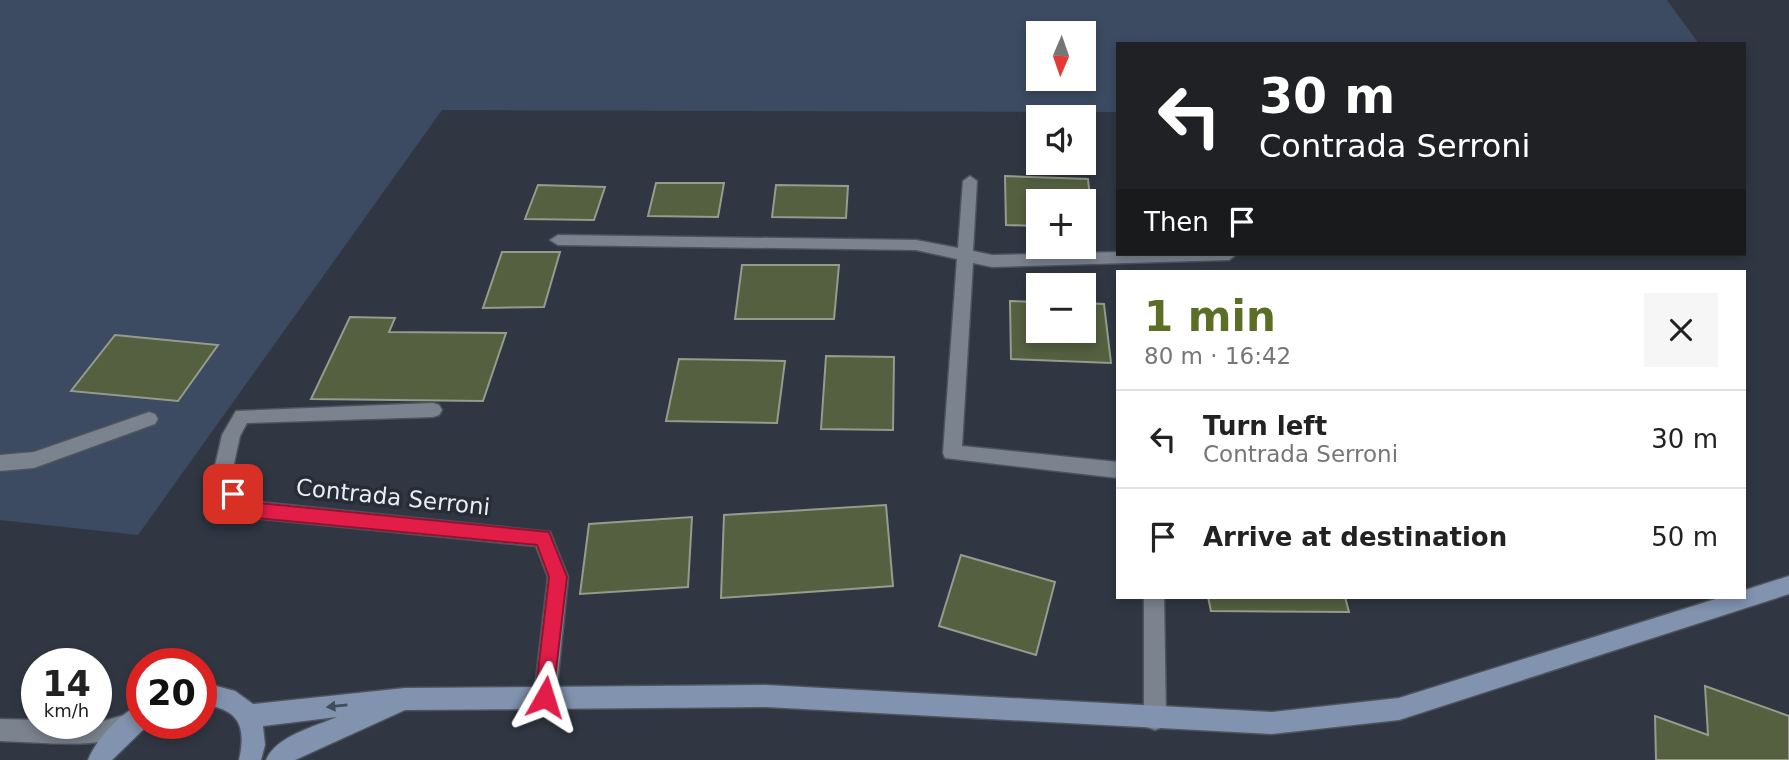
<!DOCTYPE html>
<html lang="en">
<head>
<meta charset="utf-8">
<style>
	:root { --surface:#fff; --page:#f6f6f6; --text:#222; --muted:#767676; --line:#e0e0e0; --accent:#5b6e26 }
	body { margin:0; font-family:"DejaVu Sans",sans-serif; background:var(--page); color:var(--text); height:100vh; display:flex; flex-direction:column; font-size:26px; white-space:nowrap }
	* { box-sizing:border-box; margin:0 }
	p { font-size:23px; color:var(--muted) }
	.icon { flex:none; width:38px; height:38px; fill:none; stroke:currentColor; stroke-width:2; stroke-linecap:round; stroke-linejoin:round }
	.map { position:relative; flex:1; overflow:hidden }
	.drawer { position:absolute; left:1116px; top:270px; width:630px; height:329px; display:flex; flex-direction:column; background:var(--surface); border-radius:0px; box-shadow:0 4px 10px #0003 }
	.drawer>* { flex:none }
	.banner { position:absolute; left:1116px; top:42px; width:630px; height:214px; border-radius:0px; box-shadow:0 4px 10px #0003; background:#202124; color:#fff; overflow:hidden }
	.needle { width:46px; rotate:182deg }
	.tools { position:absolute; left:1026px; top:21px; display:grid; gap:14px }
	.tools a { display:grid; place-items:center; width:70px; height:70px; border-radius:0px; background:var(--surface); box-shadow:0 4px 10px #0003; font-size:35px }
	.speed { position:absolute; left:21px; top:648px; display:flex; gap:14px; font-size:35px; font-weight:700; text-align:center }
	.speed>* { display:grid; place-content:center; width:91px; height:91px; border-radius:50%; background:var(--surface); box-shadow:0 4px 10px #0003; line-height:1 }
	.speed small { font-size:18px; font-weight:400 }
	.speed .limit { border:10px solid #d22; background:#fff; color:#111 }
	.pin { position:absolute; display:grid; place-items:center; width:60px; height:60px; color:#fff; margin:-30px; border-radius:14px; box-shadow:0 4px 10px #0006 }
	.me { position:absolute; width:77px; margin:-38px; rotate:6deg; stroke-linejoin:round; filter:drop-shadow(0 0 5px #0008) }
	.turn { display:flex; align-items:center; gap:24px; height:147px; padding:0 28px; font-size:32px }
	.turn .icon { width:91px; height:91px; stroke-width:2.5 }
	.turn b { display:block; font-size:49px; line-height:60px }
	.then { display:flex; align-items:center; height:66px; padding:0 28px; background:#0003; gap:14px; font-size:26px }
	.round { display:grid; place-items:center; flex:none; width:74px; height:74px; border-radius:0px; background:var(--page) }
	.head { display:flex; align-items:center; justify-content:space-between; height:119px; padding:0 28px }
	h1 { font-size:42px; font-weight:700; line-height:52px; color:var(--accent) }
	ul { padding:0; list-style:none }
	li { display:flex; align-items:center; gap:21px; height:98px; padding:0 28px; border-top:2px solid var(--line) }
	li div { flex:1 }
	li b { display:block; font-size:26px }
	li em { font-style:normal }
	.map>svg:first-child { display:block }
	.green { fill:#3c4b62; fill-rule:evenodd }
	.building { fill:#546040; stroke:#969b8e; stroke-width:2 }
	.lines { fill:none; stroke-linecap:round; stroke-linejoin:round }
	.lane-casing { stroke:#4e545d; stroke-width:3 }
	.street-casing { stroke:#4e545d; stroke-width:3 }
	.secondary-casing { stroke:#4e545d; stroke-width:3 }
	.lane { fill:#7b838f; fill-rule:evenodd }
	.street { fill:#7b838f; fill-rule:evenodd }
	.secondary { fill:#8193af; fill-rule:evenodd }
	.oneway { fill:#424c5b }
	.route { fill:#e11d48; stroke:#92132f; stroke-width:2 }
	.labels { text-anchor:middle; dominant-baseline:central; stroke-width:7; stroke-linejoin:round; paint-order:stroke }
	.street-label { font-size:23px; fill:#e9eef5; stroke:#272d37 }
</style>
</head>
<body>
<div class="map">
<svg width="1789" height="760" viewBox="0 0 1789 760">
	<rect width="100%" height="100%" fill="#303742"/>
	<!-- green -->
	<path class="green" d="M0,0h1667l32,44h-581v68l-676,-2 -304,425 -138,-15zM1038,33h45v46h-45z"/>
	<!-- building -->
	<g class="building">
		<polygon points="1005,176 1088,179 1093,228 1083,228 1083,201 1038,201 1038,226 1006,225"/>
		<polygon points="656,183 724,183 718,217 648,216"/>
		<polygon points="538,185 605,187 594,220 525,219"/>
		<polygon points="776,185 848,186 846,218 772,217"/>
		<polygon points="502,252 560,252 544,307 483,308"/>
		<polygon points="742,265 839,265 834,319 735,319"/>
		<polygon points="1010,301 1038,302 1038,331 1083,331 1083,303 1104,304 1111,363 1011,359"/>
		<polygon points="350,317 395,318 389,332 506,333 483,401 311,399"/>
		<polygon points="115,335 218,345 178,401 71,391"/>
		<polygon points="826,356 894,357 893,430 821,429"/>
		<polygon points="679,359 785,361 777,423 666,421"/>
		<polygon points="886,505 893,586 721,598 724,515"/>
		<polygon points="692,517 688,587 580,594 589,524"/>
		<polygon points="961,555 1055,582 1036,655 939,626"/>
		<polygon points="1208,597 1345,597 1349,612 1211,611"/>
		<polygon points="1705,686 1789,716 1789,760 1656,760 1655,716 1708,735"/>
	</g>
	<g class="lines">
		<!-- lane casing -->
		<g class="lane-casing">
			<g id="lane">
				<polygon points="433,403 439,405 442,410 439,415 433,417 247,423 240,436 231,477 250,501 550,532 568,577 556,697 553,705 545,708 537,705 534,697 548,577 536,546 245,517 238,515 212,479 222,435 236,411"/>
				<polygon points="149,412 155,414 158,419 155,424 34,468 0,471 0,455 34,452"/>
			</g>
		</g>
		<!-- street casing -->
		<g class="street-casing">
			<g id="street">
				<polygon points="970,176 977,181 973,251 992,255 1118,252 1237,254 1229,260 992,267 973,263 962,446 1118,462 1118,478 945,458 943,453 957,259 916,250 558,245 550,240 558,235 916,240 958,248 963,181"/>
				<polygon points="1144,597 1164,597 1166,719 1163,727 1155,730 1147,727 1144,719"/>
				<path d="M128,714l8,3 3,8 -3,8c-42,17 -92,9 -136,8v-22l37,1v3h59z"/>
			</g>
		</g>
		<!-- secondary casing -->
		<g class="secondary-casing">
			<g id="secondary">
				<path d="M1789,576v18l-390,126 -127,14 -506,-27 -361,3 -110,50h-29c10,-24 48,-33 71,-43l-74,9 2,19 -4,15h-22c8,-36 -1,-51 -38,-56v-22l34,9 18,13 152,-16 361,-3 506,27 127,-14 323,-101h23v-7z"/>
				<path d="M142,704v19h8l-38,37h-24c9,-22 32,-47 54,-56z"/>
			</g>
		</g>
		<!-- lane -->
		<use href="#lane" class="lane"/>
		<!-- street -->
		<use href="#street" class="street"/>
		<!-- secondary -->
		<use href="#secondary" class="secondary"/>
	</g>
	<!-- one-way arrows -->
	<defs><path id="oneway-solid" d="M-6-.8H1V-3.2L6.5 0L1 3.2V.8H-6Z" transform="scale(1.75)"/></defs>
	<use class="oneway" href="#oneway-solid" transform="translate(337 706) rotate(174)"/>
	<!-- route -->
	<polygon class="route" points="233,486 240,489 250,502 549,532 567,577 552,704 545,707 538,704 535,697 549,577 537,545 245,517 239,515 225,494"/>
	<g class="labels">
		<!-- street labels -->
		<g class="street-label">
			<text transform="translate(393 497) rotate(6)">Contrada Serroni</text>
		</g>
	</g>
</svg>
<div class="tools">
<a><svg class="needle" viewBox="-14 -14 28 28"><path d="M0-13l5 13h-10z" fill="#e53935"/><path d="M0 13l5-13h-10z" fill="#767676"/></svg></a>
<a><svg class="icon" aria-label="sound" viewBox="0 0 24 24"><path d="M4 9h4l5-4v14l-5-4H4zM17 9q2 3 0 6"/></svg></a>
<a>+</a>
<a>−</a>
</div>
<div class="speed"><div>14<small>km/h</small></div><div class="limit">20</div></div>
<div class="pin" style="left:233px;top:494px;background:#d93025"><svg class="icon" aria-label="arrive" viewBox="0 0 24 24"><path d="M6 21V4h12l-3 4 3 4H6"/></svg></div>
<svg class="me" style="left:545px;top:697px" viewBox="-20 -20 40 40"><path d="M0-17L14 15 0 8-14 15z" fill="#e11d48" stroke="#fff" stroke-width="4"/></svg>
<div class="banner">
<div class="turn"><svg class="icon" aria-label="left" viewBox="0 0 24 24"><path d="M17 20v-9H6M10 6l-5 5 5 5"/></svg><div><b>30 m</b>Contrada Serroni</div></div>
<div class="then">Then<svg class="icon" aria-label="arrive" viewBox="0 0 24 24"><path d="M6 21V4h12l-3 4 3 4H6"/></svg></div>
</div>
<section class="drawer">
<div class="head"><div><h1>1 min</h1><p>80 m · 16:42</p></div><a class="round"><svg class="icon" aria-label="close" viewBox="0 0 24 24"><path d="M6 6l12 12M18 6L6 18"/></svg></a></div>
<ul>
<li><svg class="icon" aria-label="left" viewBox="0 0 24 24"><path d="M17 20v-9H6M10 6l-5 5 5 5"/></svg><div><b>Turn left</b><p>Contrada Serroni</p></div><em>30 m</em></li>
<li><svg class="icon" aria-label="arrive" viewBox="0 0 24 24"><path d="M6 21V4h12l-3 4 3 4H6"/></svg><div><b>Arrive at destination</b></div><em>50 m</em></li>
</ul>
</section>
</div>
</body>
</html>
